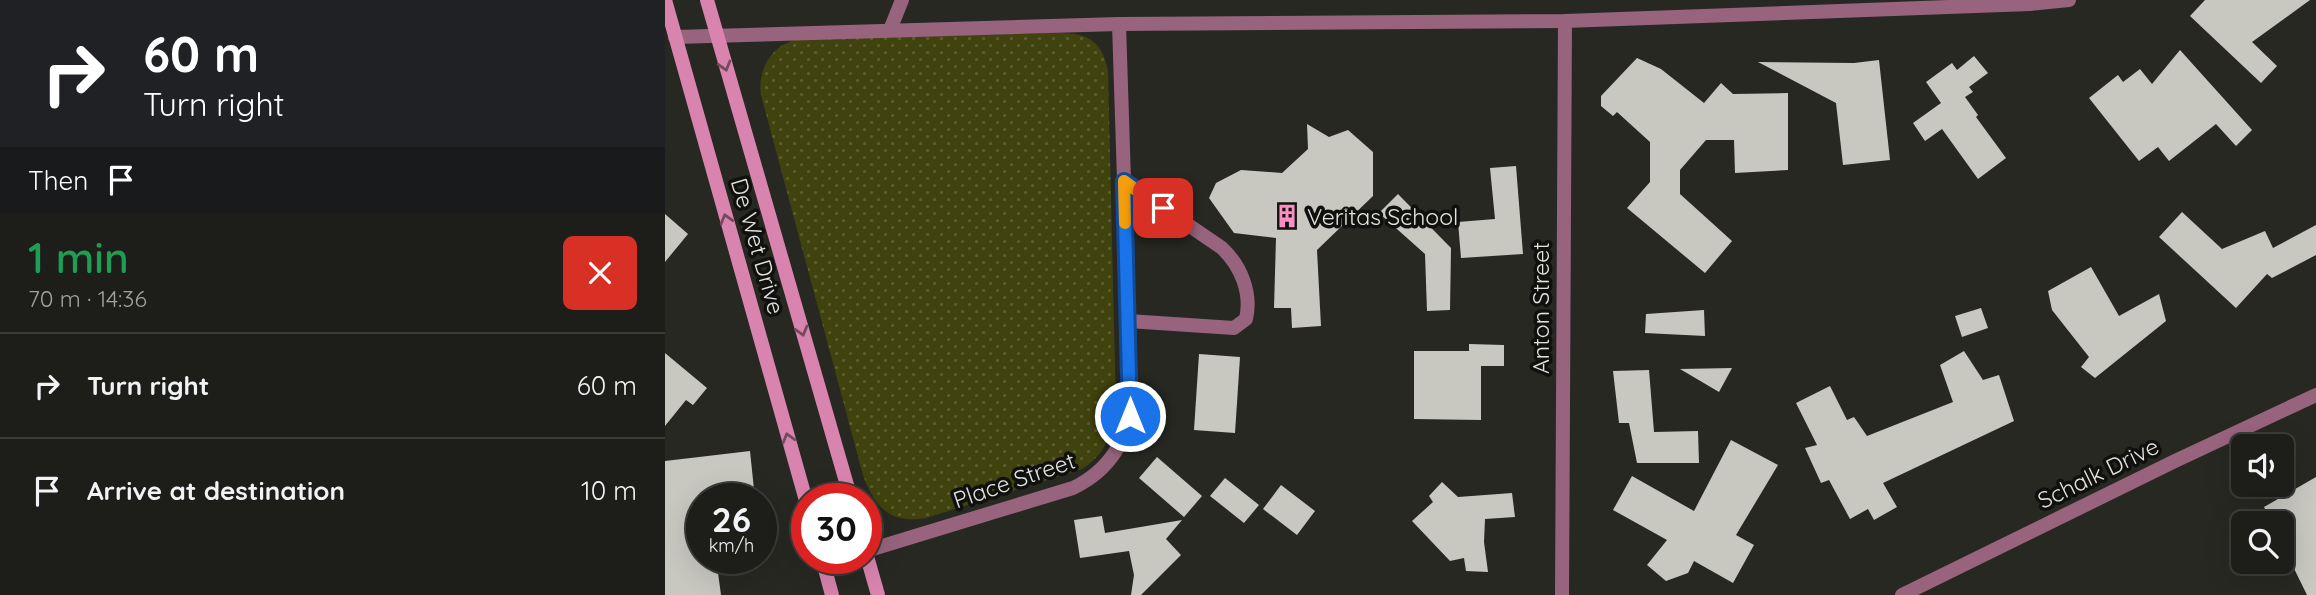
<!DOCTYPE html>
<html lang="en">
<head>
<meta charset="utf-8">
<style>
	:root { --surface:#1d1e1a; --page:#252723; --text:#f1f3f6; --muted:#a0a2a2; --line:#3b3c39 }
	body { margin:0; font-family:Quicksand,sans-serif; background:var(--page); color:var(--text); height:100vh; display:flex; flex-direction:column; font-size:26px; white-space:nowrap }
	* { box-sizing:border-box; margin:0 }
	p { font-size:23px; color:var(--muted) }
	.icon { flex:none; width:38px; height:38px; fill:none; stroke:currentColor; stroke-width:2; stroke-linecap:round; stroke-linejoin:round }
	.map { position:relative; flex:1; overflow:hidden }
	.details { display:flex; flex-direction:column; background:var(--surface); width:665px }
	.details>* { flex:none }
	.top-card { background:#202124; color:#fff; overflow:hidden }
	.tools { position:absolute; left:1566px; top:434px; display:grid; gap:14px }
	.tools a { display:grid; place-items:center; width:63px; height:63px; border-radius:10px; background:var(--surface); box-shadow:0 7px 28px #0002,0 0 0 2px var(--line); font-size:35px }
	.speed { position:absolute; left:21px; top:483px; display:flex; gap:14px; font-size:35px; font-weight:700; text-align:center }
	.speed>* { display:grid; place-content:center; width:91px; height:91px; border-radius:50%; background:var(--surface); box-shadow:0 7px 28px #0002,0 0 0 2px var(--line); line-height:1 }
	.speed small { font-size:18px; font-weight:400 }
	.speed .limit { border:10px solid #d22; background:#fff; color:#111 }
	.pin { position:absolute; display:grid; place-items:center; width:60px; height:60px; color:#fff; margin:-30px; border-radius:14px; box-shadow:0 4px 10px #0006 }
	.me { position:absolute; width:77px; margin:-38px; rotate:0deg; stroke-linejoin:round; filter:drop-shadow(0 0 5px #0008) }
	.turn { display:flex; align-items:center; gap:24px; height:147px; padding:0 28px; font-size:32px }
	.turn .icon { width:91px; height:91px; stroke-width:2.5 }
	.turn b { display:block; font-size:49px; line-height:60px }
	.then { display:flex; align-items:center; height:66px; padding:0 28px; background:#0003; gap:14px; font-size:26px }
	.round { display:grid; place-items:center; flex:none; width:74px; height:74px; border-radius:10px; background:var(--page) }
	.overview { display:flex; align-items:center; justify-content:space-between; height:119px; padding:0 28px }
	h1 { font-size:42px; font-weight:600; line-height:52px; color:#1e9e55 }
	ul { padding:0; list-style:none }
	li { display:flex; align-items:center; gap:21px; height:105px; padding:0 28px; border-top:2px solid var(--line) }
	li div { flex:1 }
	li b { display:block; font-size:26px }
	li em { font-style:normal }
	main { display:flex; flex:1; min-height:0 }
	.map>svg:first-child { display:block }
	.grass { fill:url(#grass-dots) }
	.building { fill:#c8c8c1 }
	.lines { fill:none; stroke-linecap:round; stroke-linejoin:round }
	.lane { stroke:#98637d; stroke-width:14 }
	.street { stroke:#98637d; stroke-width:14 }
	.secondary { stroke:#d984ae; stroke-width:14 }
	.oneway { stroke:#744a5e }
	.route-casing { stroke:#114b97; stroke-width:18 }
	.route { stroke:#1a73e8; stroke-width:12 }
	.slow { stroke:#f59e0b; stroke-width:12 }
	.labels { text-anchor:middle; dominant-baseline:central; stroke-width:7; stroke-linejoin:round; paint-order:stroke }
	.poi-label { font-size:23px; fill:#e2e3df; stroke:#10100e; text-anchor:start }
	.street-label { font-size:23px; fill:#e2e3df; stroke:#10100e }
</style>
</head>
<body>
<main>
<section class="details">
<div class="top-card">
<div class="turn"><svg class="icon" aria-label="right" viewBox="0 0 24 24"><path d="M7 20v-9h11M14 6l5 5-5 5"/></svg><div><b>60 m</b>Turn right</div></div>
<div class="then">Then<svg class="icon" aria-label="arrive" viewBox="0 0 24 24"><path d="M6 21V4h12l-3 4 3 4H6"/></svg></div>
</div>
<div class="overview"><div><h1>1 min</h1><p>70 m · 14:36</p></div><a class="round" style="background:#d93025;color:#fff"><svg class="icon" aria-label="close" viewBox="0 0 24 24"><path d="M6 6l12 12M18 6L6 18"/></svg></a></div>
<ul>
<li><svg class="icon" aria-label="right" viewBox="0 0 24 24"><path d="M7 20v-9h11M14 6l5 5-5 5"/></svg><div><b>Turn right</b></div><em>60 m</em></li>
<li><svg class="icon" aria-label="arrive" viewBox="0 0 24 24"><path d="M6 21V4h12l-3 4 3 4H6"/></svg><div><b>Arrive at destination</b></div><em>10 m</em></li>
</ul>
</section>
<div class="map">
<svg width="1651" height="595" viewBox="0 0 1651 595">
	<defs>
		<pattern id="grass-dots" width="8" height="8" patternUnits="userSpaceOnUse" patternTransform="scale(1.75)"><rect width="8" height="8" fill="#41430e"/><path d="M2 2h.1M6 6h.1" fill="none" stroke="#5c5e31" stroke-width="1.8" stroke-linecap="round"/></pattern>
	</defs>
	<rect width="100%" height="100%" fill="#272822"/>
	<!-- grass -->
	<path class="grass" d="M398,33c28,1 40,11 45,39l8,338c-2,25 -13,45 -34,59l-156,49c-36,6 -51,-10 -63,-43l-102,-380c-4,-26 12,-53 40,-56z"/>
	<!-- building -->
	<g class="building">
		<polygon points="1540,0 1645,0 1587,42 1612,66 1596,83 1525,16"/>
		<polygon points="1515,50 1587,130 1571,146 1551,124 1504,161 1493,147 1474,161 1424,98 1453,75 1458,82 1475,69 1487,84"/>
		<polygon points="1309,56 1323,73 1304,87 1308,92 1300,97 1313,115 1311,117 1341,158 1313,179 1277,129 1260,141 1248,123 1276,103 1261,82 1287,63 1292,70"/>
		<polygon points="972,58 996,69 1039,103 1056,83 1068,94 1123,93 1123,170 1070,173 1069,140 1041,140 1015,170 1015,194 1067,241 1040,273 962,208 985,182 985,142 952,112 948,116 936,106 936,96"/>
		<polygon points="1214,60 1225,160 1178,165 1171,103 1093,62 1189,63"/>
		<polygon points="642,124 664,137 683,130 708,152 708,196 652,250 656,326 627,328 626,308 609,308 611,238 569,233 544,198 551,183 576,170 617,173 643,149"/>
		<polygon points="851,166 858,254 796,258 793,222 830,219 825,168"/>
		<polygon points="733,194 786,248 785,310 762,311 760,254 714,213"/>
		<polygon points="1517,212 1557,249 1600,231 1608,248 1651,225 1651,255 1607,278 1602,274 1571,308 1494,237"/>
		<polygon points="0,214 23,234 0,262"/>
		<polygon points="1426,267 1454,316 1494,294 1501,321 1430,378 1416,367 1424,357 1387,310 1383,291"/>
		<polygon points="1316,308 1323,328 1297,337 1290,316"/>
		<polygon points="1039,310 1040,336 980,333 981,314"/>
		<polygon points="804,344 839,345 839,366 816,366 816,420 749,419 749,351 804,351"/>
		<polygon points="1299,351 1318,380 1334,375 1349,421 1218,483 1232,507 1209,520 1203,509 1185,519 1164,480 1156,483 1140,448 1152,445 1131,403 1165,386 1182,420 1189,417 1202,436 1288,402 1275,365"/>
		<polygon points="0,353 42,388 28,405 21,400 0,426"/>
		<polygon points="534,354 575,357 570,433 529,430"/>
		<polygon points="1067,368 1054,392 1015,369"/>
		<polygon points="984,370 989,432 1033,431 1034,463 972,463 964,423 954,423 948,371"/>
		<polygon points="1066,440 1113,465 1071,535 1089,545 1068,583 1029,561 1023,573 1001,581 982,565 1002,540 948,510 967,476 1029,511"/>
		<polygon points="85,451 90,499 37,499 37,558 51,558 56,595 0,595 0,461"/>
		<polygon points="492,457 537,496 519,517 474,478"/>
		<polygon points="1651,477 1651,595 1642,595 1617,544 1617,523 1607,523 1599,507"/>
		<polygon points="560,478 594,505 579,523 545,496"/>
		<polygon points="777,482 793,497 847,493 850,517 820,519 819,542 823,572 801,571 799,558 785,561 747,521 768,502 764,496"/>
		<polygon points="616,485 650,511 632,535 598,509"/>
		<polygon points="437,516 440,533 517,520 501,539 516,555 476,595 466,595 469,575 464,551 415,558 409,520"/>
	</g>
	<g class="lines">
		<!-- lane -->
		<g class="lane">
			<polyline points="225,30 237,0"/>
			<path d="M459,181l98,67c19,18 30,45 24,71l-12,9 -106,-7"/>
		</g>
		<!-- street -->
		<g class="street">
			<polyline points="10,37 454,24 900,21 1365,4 1404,0"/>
			<path d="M201,551l207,-63c37,-18 56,-49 58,-90l-12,-374"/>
			<polyline points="897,595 900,21"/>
			<polyline points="1237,595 1510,461 1651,395"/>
		</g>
		<!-- secondary -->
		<g class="secondary">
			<polyline points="0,0 142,504"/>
			<polyline points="42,0 186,499"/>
			<polyline points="201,553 213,595"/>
			<polyline points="157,558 167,595"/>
		</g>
	</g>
	<!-- one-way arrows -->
	<defs><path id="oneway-chevron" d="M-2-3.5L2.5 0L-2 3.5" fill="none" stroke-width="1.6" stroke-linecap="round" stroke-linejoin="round" transform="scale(1.75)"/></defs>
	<g class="oneway">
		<use href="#oneway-chevron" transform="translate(60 66) rotate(74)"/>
		<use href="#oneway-chevron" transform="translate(61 219) rotate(-106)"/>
		<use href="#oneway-chevron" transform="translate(137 331) rotate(74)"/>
		<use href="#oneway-chevron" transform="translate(123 438) rotate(-106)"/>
	</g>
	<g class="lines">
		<!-- route casing -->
		<g class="route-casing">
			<polyline id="route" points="465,416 459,181 498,208"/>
		</g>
		<!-- route -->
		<use href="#route" class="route"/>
		<!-- slow -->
		<polyline class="slow" points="460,223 459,181 471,190"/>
	</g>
	<!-- icons -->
	<defs>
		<g id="building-bare" transform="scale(1.89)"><path d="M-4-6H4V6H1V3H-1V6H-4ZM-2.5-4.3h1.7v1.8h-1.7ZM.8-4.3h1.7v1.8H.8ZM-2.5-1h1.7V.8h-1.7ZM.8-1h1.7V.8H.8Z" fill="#fb8fc5" stroke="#10100e" stroke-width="2.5" paint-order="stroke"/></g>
	</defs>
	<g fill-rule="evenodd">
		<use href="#building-bare" x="622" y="216"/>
	</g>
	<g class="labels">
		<!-- poi labels -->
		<g class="poi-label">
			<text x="642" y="216">Veritas School</text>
		</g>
		<!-- street labels -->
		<g class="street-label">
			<text transform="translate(93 246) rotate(74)">De Wet Drive</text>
			<text transform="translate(875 308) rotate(-90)">Anton Street</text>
			<text transform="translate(1433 473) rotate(-26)">Schalk Drive</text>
			<text transform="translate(349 480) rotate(-19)">Place Street</text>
		</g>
	</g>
</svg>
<div class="tools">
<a><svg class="icon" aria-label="sound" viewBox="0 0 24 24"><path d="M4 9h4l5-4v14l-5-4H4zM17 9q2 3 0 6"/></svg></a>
<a><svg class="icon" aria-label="search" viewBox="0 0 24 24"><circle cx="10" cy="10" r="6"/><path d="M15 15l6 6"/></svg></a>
</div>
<div class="speed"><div>26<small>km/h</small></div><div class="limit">30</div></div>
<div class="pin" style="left:498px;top:208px;background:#d93025"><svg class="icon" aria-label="arrive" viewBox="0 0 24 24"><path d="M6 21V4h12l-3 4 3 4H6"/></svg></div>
<svg class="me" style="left:465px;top:416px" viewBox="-20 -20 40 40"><circle r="17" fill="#1a73e8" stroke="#fff" stroke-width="3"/><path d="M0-11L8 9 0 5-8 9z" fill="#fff"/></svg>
</div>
</main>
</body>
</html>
